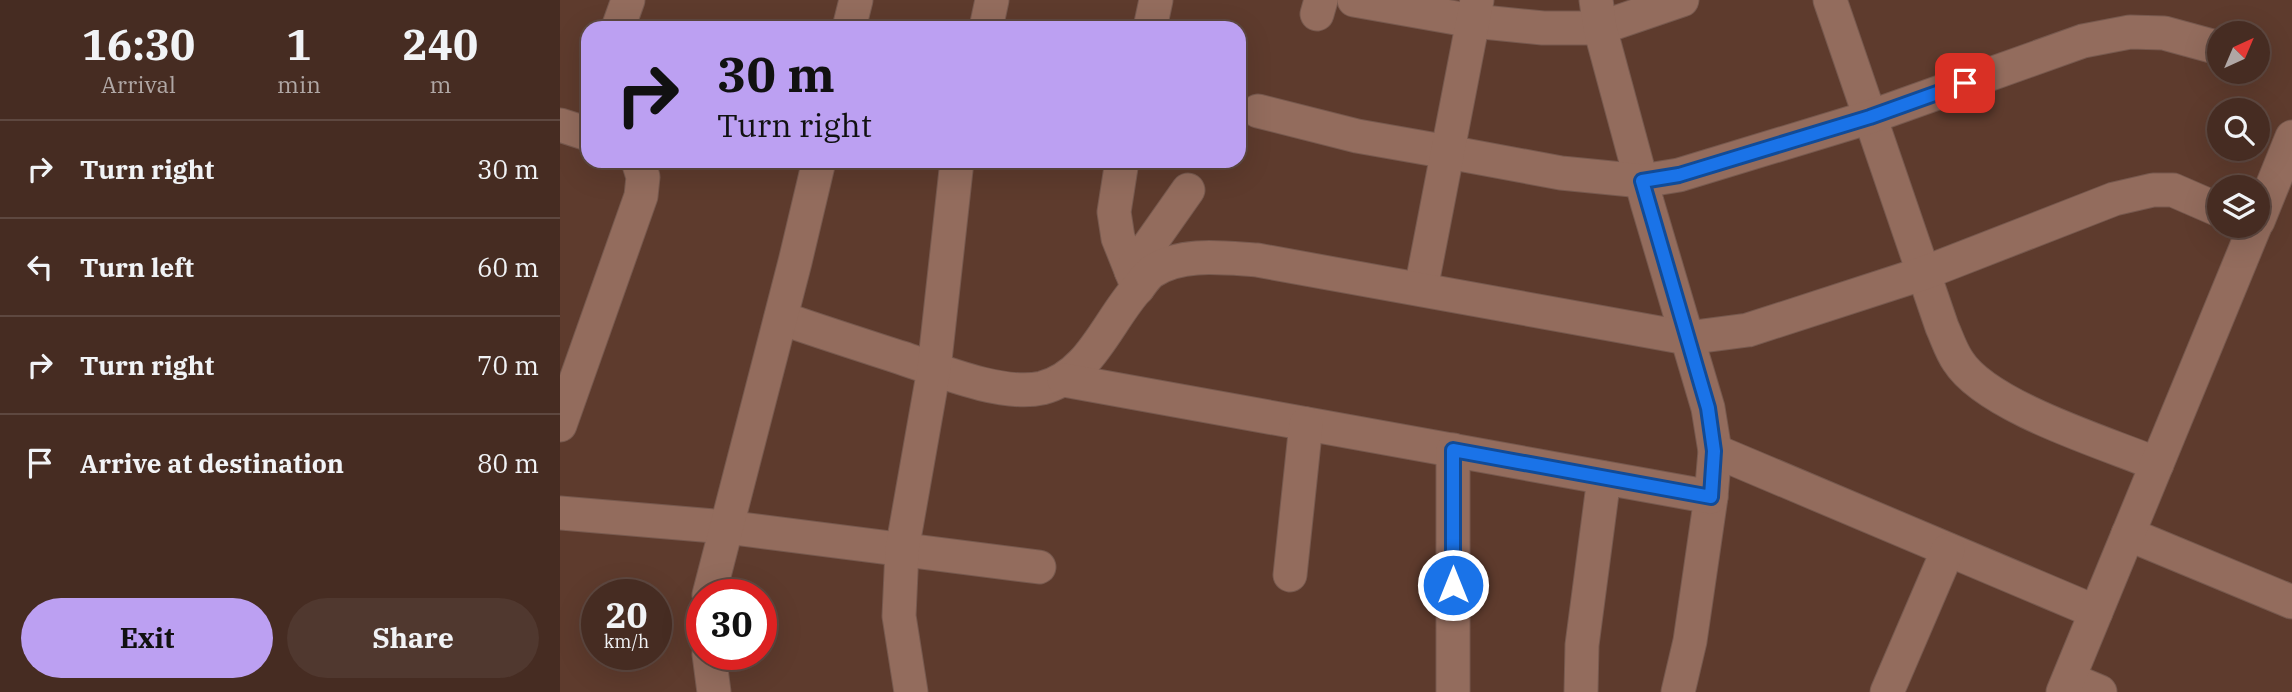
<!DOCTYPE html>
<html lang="en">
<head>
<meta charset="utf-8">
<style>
	:root { --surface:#462c22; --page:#50382f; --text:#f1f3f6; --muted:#b0a7a5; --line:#5e4840; --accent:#bca0f2 }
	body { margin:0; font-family:"IBM Plex Serif",serif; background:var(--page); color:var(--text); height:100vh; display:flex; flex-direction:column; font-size:26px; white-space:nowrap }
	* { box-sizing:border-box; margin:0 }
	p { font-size:23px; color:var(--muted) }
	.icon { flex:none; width:38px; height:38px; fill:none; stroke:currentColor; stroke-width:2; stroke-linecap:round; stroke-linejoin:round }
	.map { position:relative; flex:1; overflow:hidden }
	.drawer { display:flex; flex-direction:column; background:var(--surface); width:560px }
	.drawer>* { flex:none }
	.hud { position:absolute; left:21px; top:21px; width:665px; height:147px; border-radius:21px; box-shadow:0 7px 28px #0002,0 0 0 2px var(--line); background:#bca0f2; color:#111; overflow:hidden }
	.needle { width:46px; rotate:44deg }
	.fabs { position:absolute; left:1647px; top:21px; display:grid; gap:14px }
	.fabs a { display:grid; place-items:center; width:63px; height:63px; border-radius:50%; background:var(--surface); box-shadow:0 7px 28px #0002,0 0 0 2px var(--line); font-size:35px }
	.speed { position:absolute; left:21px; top:579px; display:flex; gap:14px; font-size:35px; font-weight:700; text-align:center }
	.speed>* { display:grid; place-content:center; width:91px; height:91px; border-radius:50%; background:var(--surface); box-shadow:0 7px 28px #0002,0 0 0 2px var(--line); line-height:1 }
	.speed small { font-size:18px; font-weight:400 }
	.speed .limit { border:10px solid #d22; background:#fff; color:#111 }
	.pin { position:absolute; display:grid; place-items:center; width:60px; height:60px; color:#fff; margin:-30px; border-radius:14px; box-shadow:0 4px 10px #0006 }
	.me { position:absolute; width:77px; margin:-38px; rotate:0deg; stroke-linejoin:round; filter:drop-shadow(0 0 5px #0008) }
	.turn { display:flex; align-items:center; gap:24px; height:147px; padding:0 21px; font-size:32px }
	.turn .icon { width:91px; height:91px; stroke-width:2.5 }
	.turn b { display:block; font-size:49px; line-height:60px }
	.eta { display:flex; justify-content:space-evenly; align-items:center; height:119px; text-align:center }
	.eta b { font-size:42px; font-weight:700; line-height:49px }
	.cta { display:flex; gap:14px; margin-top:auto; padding:14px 21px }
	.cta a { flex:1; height:80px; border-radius:42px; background:var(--accent); color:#111; font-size:28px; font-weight:700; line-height:80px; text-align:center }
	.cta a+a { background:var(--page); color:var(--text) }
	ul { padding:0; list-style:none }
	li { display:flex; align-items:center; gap:21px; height:98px; padding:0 21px; border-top:2px solid var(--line) }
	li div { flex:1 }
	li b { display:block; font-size:26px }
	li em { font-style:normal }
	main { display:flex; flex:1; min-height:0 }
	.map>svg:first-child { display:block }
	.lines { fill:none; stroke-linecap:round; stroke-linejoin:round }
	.minor-casing { stroke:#77594e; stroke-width:35 }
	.minor { stroke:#936c5d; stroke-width:33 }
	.route-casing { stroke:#114b97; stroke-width:18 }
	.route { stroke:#1a73e8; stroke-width:12 }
</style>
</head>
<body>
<main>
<section class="drawer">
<div class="eta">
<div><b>16:30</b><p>Arrival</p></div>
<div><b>1</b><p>min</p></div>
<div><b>240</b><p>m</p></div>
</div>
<ul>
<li><svg class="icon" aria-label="right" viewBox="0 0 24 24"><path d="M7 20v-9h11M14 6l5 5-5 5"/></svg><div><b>Turn right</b></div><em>30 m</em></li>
<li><svg class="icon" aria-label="left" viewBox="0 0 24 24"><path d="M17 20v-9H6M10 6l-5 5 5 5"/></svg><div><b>Turn left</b></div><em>60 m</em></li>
<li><svg class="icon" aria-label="right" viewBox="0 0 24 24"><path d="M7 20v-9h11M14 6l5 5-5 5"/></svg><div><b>Turn right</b></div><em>70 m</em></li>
<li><svg class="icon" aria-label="arrive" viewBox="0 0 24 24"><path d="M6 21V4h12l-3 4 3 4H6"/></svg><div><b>Arrive at destination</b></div><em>80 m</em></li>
</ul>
<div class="cta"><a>Exit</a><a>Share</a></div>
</section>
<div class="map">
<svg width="1732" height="692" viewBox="0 0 1732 692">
	<rect width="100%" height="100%" fill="#5e3b2d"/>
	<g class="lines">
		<!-- minor casing -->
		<g class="minor-casing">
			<g id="minor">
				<polyline points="794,0 913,21 983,28 1040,28 1122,0"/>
				<polyline points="1036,0 1040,28 1087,202 1148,408 1155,451 1151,497 1130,641 1118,692"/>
				<path d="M1270,0l112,327c5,11 9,24 16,34 29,46 148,82 199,103"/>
				<polyline points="757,14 761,0"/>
				<polyline points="58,28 68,0"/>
				<polyline points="289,28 296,0"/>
				<polyline points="426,28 432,0"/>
				<polyline points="590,28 596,0"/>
				<polyline points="698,111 797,136 888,152 1001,173 1082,181 1119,175 1310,117 1523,41 1570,32 1604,33 1659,48"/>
				<polyline points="0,125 28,134"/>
				<polyline points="562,161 554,212 558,238 578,288"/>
				<polyline points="1698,221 1732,137"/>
				<polyline points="571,271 628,190"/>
				<polyline points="861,289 917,0"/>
				<path d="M221,318c40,14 81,27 121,40 38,13 101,39 140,30 47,-12 64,-63 93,-97 6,-6 11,-16 18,-20 29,-19 71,-13 104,-11l430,78 61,-8 176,-57 190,-74 39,-9h20l46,20"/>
				<polyline points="504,380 1151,497"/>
				<polyline points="0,425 81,196 83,177 78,161"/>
				<polyline points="893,450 893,692"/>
				<polyline points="1155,451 1536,612"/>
				<polyline points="0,513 166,527 479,567"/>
				<polyline points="1568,534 1732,602"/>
				<polyline points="730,575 746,424"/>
				<polyline points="149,595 235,262 259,161"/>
				<polyline points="149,654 154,692"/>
				<polyline points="1509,679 1540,692"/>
				<polyline points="351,692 339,616 342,550 374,369 397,161"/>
				<polyline points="1021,692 1022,645 1044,478"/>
				<polyline points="1327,692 1388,550"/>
				<polyline points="1503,692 1695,226"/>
			</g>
		</g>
		<!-- minor -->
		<use href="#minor" class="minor"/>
	</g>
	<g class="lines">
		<!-- route casing -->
		<g class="route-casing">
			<polyline id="route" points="893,585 893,450 1151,497 1154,451 1148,408 1082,181 1119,175 1310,117 1405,83"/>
		</g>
		<!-- route -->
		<use href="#route" class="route"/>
	</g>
</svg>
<div class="fabs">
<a><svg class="needle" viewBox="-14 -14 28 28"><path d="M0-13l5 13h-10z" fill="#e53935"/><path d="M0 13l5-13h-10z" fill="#b0a7a5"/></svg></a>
<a><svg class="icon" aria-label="search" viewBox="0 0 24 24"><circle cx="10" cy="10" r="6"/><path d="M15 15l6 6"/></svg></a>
<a><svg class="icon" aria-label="layers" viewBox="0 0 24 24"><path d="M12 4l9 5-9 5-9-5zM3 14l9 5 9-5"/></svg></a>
</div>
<div class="speed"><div>20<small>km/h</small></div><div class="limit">30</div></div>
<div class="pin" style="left:1405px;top:83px;background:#d93025"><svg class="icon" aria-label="arrive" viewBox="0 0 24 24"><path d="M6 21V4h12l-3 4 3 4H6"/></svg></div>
<svg class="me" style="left:893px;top:585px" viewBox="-20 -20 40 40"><circle r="17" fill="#1a73e8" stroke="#fff" stroke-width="3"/><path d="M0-11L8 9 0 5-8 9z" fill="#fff"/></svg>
<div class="hud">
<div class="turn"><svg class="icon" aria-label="right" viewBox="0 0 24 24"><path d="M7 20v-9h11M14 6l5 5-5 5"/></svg><div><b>30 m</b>Turn right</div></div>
</div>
</div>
</main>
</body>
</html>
